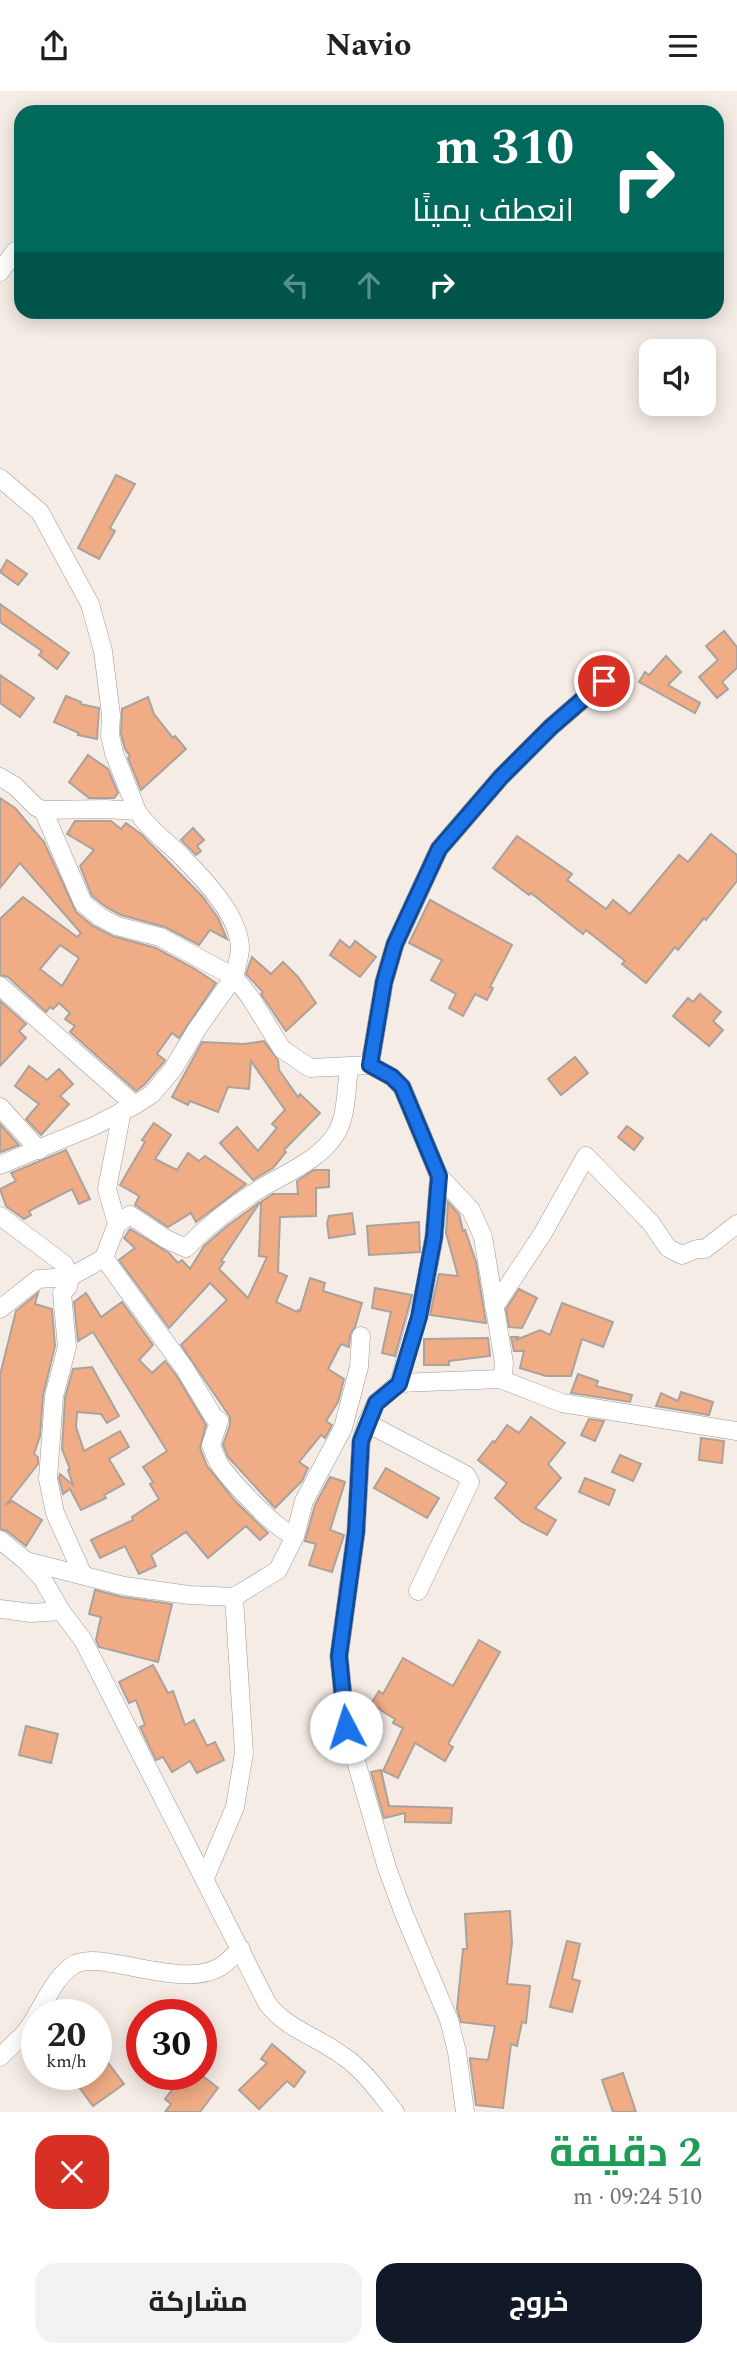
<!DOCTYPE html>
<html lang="ar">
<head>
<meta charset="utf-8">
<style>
	:root { --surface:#fff; --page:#f2f2f2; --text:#202124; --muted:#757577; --accent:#111827 }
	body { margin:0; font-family:Spectral,Cairo,serif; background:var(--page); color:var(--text); direction:rtl; height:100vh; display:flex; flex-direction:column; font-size:26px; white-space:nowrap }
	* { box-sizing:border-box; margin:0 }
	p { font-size:23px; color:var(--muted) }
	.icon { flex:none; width:38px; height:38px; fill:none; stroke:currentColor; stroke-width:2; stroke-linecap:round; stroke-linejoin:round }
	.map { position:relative; height:2021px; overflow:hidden; direction:ltr }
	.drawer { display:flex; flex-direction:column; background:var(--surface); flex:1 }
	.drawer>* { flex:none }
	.top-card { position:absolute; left:14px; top:14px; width:710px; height:214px; border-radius:21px; box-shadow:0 4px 18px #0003; direction:rtl; background:#00695c; color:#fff; overflow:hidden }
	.tools { position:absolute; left:639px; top:248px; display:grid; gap:14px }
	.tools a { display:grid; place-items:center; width:77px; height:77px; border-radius:14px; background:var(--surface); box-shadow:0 4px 18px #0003; font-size:35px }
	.speed { position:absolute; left:21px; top:1908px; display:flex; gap:14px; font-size:35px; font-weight:700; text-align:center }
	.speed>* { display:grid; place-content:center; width:91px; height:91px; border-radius:50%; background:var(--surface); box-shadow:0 4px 18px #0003; line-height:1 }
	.speed small { font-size:18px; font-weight:400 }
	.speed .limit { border:10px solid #d22; background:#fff; color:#111 }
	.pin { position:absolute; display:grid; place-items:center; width:60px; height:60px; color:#fff; margin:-30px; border:4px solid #fff; border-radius:50%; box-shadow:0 2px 7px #0007 }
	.me { position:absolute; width:77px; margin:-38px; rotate:355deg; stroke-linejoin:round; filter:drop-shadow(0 0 5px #0008) }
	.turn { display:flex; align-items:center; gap:24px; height:147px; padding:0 35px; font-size:32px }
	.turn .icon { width:91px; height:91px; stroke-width:2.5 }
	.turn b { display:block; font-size:49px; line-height:60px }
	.lanes { display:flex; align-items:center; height:66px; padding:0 35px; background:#0003; justify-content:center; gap:35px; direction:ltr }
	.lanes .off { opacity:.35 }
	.round { display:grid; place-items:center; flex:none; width:74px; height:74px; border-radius:21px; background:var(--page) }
	.summary { display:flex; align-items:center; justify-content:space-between; height:119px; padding:0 35px }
	h1 { font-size:42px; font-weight:700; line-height:52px; color:#1e9e55 }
	.cta { display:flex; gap:14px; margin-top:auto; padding:14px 35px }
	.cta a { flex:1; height:80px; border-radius:21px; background:var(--accent); color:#fff; font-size:28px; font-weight:700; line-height:80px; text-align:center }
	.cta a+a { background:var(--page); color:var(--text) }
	header { display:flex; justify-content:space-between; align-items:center; height:91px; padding:0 35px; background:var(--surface); font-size:32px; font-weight:700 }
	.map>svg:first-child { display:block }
	.building { fill:#f0ac85; stroke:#aba29c; stroke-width:2; fill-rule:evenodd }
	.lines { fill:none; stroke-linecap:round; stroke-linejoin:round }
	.street-casing { stroke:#a19892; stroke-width:19 }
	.street { stroke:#fff; stroke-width:18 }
	.route-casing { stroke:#114b97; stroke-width:18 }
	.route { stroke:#1a73e8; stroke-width:12 }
</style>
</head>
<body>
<header><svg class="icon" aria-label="menu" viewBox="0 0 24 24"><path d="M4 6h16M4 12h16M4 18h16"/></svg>Navio<svg class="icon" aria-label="share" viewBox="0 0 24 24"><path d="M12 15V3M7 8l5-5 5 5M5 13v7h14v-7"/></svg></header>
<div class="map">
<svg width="737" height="2021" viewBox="0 0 737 2021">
	<rect width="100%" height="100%" fill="#f6ece6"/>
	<!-- building -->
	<g class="building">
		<polygon points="116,384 135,393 110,437 115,440 99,468 78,457"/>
		<polygon points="7,469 27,483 18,494 0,481"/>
		<polygon points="0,513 69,562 57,578 39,564 42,560 0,531"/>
		<polygon points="724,540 737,556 737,577 722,591 728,598 717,607 699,586 718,569 706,555"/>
		<polygon points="666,565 681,581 668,594 700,612 695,622 639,591 645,581 649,584"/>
		<polygon points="0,584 34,607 20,626 0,612"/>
		<polygon points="66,605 81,611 80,613 99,617 97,648 78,644 79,642 54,631"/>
		<polygon points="148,606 154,623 173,647 175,645 186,658 141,699 128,667 130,665 125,658 121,643 122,618"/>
		<polygon points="88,664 108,678 118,702 114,707 89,707 69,691"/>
		<path d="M0,707l15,10 29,34 32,70 17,14 19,10 44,12 39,21 21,14 -37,55 -7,-5 -15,21 8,6 -1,2 -20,23 -8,6 -66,-59 5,-6 -10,-7 5,-6 -11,-10 -6,6 -3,-2 -4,5 -38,-35 -8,-2v-56l23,-22 54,40 4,-4 -61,-70 -20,25zM60,854l19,13 -17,28 -22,-17z"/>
		<polygon points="75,730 111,730 121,738 126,732 141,743 202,805 218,827 227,848 210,839 199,854 165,836 121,824 106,816 92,805 80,775 94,759 67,743"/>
		<polygon points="193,737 204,749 197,755 201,760 196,764 181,749"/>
		<polygon points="711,743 737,764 737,790 706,829 704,827 678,859 675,856 646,892 622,873 625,870 586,839 583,843 531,802 529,804 493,777 517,745 572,783 567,789 606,818 613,809 630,823 679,764 688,771"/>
		<polygon points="430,809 512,854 490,896 493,897 487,909 475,903 463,925 449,917 456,903 431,889 442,869 409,852"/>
		<polygon points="340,849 350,857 355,850 376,866 360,886 330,864"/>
		<polygon points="252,866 271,883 283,871 298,886 316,912 286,940 261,903 263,901 246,883"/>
		<polygon points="700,903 721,921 713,930 723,939 709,955 673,925 688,907 693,911"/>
		<polygon points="0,910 26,933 19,940 26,947 0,975"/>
		<polygon points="264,950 278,969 279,979 298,1006 300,1003 320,1022 284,1059 286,1061 273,1077 253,1089 220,1052 237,1036 258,1060 277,1037 272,1033 285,1019 251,970 249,998 228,996 218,1021 190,1010 188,1014 172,1006 202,951 244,953"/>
		<polygon points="575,966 588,982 561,1004 548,988"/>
		<polygon points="29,975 47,989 59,978 73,993 60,1005 69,1013 41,1044 26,1028 39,1013 15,995"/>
		<polygon points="154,1032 171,1044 155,1068 177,1079 188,1062 199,1070 205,1065 246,1093 196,1131 191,1122 168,1136 135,1114 139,1105 120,1094 145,1051 142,1049"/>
		<polygon points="0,1033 19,1054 1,1061 0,1060"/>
		<polygon points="627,1035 643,1047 634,1059 618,1046"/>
		<polygon points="66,1059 90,1108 79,1113 72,1098 29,1120 31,1124 24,1128 6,1115 0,1098 16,1090 11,1082"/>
		<polygon points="314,1079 329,1079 329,1096 316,1097 316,1125 280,1126 278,1181 287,1185 276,1211 297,1221 298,1219 300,1220 310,1187 325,1192 323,1200 362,1212 355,1236 350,1244 349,1256 341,1253 328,1278 344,1288 338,1311 326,1330 332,1334 325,1347 321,1344 299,1371 308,1377 302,1390 275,1417 228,1366 223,1354 230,1334 230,1326 181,1254 227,1209 210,1192 169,1237 119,1169 135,1157 124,1147 130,1138 169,1162 178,1172 182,1169 190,1178 204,1155 227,1135 260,1111 221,1170 224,1171 219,1178 248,1207 267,1166 259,1165 261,1111 273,1103 298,1103 297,1090"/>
		<polygon points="448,1111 459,1123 463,1140 465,1139 476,1171 486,1232 430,1224 439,1183 458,1185 446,1142"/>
		<polygon points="352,1122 355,1143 329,1147 327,1132 329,1125"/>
		<polygon points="419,1131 420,1161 369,1164 367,1135"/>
		<polygon points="375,1197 412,1204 395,1265 382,1262 391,1221 372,1217"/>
		<polygon points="519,1198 537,1207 522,1237 509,1236 506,1218"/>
		<polygon points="38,1202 35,1213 52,1218 55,1255 43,1304 40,1345 34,1363 38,1366 38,1373 6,1414 12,1410 42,1429 26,1455 7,1440 0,1438 0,1284 16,1220"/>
		<polygon points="86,1202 101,1226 122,1211 153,1254 139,1269 152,1282 165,1270 176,1284 206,1334 200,1357 207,1375 235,1410 268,1442 260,1449 246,1435 208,1467 186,1441 151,1464 156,1475 139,1483 125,1455 100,1467 91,1449 133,1429 132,1426 159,1408 150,1393 153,1391 143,1376 167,1360 93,1241 78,1250 74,1211"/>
		<polygon points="562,1212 613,1231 603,1256 582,1248 571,1285 546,1285 520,1277 524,1260 514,1260 511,1246 518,1246 516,1249 540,1239 550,1244"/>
		<polygon points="488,1247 490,1265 449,1270 449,1274 424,1274 424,1248"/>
		<polygon points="92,1276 119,1325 107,1332 101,1323 77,1321 76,1336 84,1360 120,1340 129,1356 109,1368 124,1393 104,1404 106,1407 81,1419 70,1398 63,1403 59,1387 60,1383 73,1394 68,1379 70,1378 62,1358 65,1307 73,1278"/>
		<polygon points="578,1283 598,1290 596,1295 632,1304 630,1311 571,1302"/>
		<polygon points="681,1301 713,1311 709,1324 656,1315 661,1302 678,1310"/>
		<polygon points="531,1326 565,1352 548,1373 561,1387 535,1417 556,1429 547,1444 522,1431 495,1407 507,1392 478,1369 493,1350 495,1351 507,1334 519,1342"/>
		<polygon points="589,1328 604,1330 595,1350 581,1344"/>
		<polygon points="701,1347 724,1350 722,1372 699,1369"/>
		<polygon points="620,1364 641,1373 633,1390 612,1381"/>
		<polygon points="386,1377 439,1407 427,1427 374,1397"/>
		<polygon points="330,1386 345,1391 330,1439 344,1444 332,1481 309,1474 316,1453 305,1450 315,1414"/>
		<polygon points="585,1387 615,1399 609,1414 579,1401"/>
		<polygon points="95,1499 122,1506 172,1513 158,1571 99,1556 96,1549 101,1526 89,1523"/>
		<polygon points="479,1549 500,1561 448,1653 453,1656 445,1670 415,1652 398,1687 383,1680 403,1637 393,1632 395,1628 371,1613 379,1600 383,1603 403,1567 453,1595"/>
		<polygon points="153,1574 168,1602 173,1600 185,1634 194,1629 207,1655 215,1651 224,1669 197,1682 190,1670 172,1681 163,1666 156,1669 140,1636 145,1634 136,1609 129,1612 119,1591"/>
		<polygon points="26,1635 58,1643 51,1672 19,1664"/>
		<polygon points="381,1679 389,1715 452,1717 451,1732 405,1731 405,1722 384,1727 371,1681"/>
		<polygon points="510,1820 512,1852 507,1893 530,1895 526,1932 522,1931 517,1955 511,1953 503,2017 476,2014 470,1969 470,1967 488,1969 495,1935 461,1931 457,1918 463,1858 467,1858 465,1823"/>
		<polygon points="567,1850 580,1853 572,1888 580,1890 572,1921 550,1916"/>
		<polygon points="272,1953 305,1981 294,1996 287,1990 259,2018 239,1999 267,1972 261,1968"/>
		<polygon points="106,1969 124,1993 93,2015 76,1992 88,1983 96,1983 96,1977"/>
		<polygon points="623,1982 636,2021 613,2021 602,1989"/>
		<polygon points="193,1983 200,1983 218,1997 200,2021 165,2021 171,2013 165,2008 178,1991 183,1995"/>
	</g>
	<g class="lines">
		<!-- street casing -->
		<g class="street-casing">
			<g id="street">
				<polyline points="0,181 15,160"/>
				<polyline points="0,387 40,421 90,513 103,560 111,624 110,644 114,662 137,720"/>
				<path d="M0,686l15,9 21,21 7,3 62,-1 32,2c12,19 31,31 46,47 22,22 58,60 57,92 -1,9 -4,19 -6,27l16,20 32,52 28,19 60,-3 22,12 10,10 37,89 32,34 12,27 21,126 -1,12 -3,4"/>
				<polyline points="0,895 135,1014"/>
				<polyline points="370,974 384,891 395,853 439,758 501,686 551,636 604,590"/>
				<polyline points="0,1016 39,1059"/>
				<polyline points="0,1074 94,1035 135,1014 152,1003 173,978 197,938 234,886 160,846 117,835 100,826 83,812 43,719"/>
				<polyline points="0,1125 64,1173 70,1186 68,1196 62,1202 67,1256 54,1305 48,1388 55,1422 83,1484"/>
				<polyline points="117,1133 107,1098 122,1020"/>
				<polyline points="494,1216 543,1142 586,1065 651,1132 668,1157 682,1164 697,1158 705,1158 737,1133"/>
				<path d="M0,1218l38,-30 32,-2 34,-19 13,-34 13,-9 36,24 20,9c22,-23 45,-41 72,-58 26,-16 63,-30 79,-58 10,-18 9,-44 12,-64"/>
				<polyline points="399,1292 423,1206 434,1146 439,1085"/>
				<polyline points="367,1332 466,1384 470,1391 418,1500"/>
				<polyline points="295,1445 304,1410 343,1337 359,1276 361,1245"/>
				<path d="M0,1449l26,21 16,17 19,33 22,29 184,363c19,26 51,34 76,53 21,14 36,36 52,56"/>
				<path d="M26,1470l98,25 65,9 45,2 44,-27 17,-34c-15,-2 -66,-57 -75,-71 -4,-6 -6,-13 -9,-20l8,-24 -6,-5 -28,-47 -81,-111"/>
				<polyline points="0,1518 31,1522 61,1520"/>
				<polyline points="205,1787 235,1716 244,1662 234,1506"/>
				<path d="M37,1923c10,-16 19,-37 35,-48 25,-19 108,25 148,1 8,-5 14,-12 21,-18"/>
				<polyline points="0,1966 26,1941 37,1924"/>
				<polyline points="465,2021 457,1961 449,1929 404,1823 387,1777 346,1636 339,1565 356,1441 361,1351 367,1332 376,1312 399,1292 500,1288 562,1312 737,1340"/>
			</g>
		</g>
		<!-- street -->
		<use href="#street" class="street"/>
	</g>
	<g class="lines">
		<!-- route casing -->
		<g class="route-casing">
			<polyline id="route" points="346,1636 339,1565 356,1441 361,1350 376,1312 399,1293 419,1226 434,1146 439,1085 402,996 392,986 370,974 384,891 395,853 439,758 501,686 551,636 604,590"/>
		</g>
		<!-- route -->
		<use href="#route" class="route"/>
	</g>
</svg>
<div class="tools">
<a><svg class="icon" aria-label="sound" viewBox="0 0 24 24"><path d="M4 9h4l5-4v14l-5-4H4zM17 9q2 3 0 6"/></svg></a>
</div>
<div class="speed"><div>20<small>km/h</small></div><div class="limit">30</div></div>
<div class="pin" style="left:604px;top:590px;background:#d93025"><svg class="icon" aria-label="arrive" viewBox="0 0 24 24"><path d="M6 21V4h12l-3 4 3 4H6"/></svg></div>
<svg class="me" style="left:346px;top:1636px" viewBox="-20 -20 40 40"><circle r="19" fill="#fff"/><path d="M0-13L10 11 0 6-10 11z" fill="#1a73e8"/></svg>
<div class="top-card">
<div class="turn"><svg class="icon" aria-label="right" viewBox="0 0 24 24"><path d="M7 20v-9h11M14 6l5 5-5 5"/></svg><div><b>310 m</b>انعطف يمينًا</div></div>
<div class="lanes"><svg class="icon off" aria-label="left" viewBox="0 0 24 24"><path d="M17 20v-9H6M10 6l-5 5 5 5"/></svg><svg class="icon off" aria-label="ahead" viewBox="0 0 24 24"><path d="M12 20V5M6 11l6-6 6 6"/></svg><svg class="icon" aria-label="right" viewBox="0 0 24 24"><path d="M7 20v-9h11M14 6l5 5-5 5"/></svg></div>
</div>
</div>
<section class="drawer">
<div class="summary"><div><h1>2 دقيقة</h1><p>510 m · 09:24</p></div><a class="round" style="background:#d93025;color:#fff"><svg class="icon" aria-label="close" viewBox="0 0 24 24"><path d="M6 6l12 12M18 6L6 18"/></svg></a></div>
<div class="cta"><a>خروج</a><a>مشاركة</a></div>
</section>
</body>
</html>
